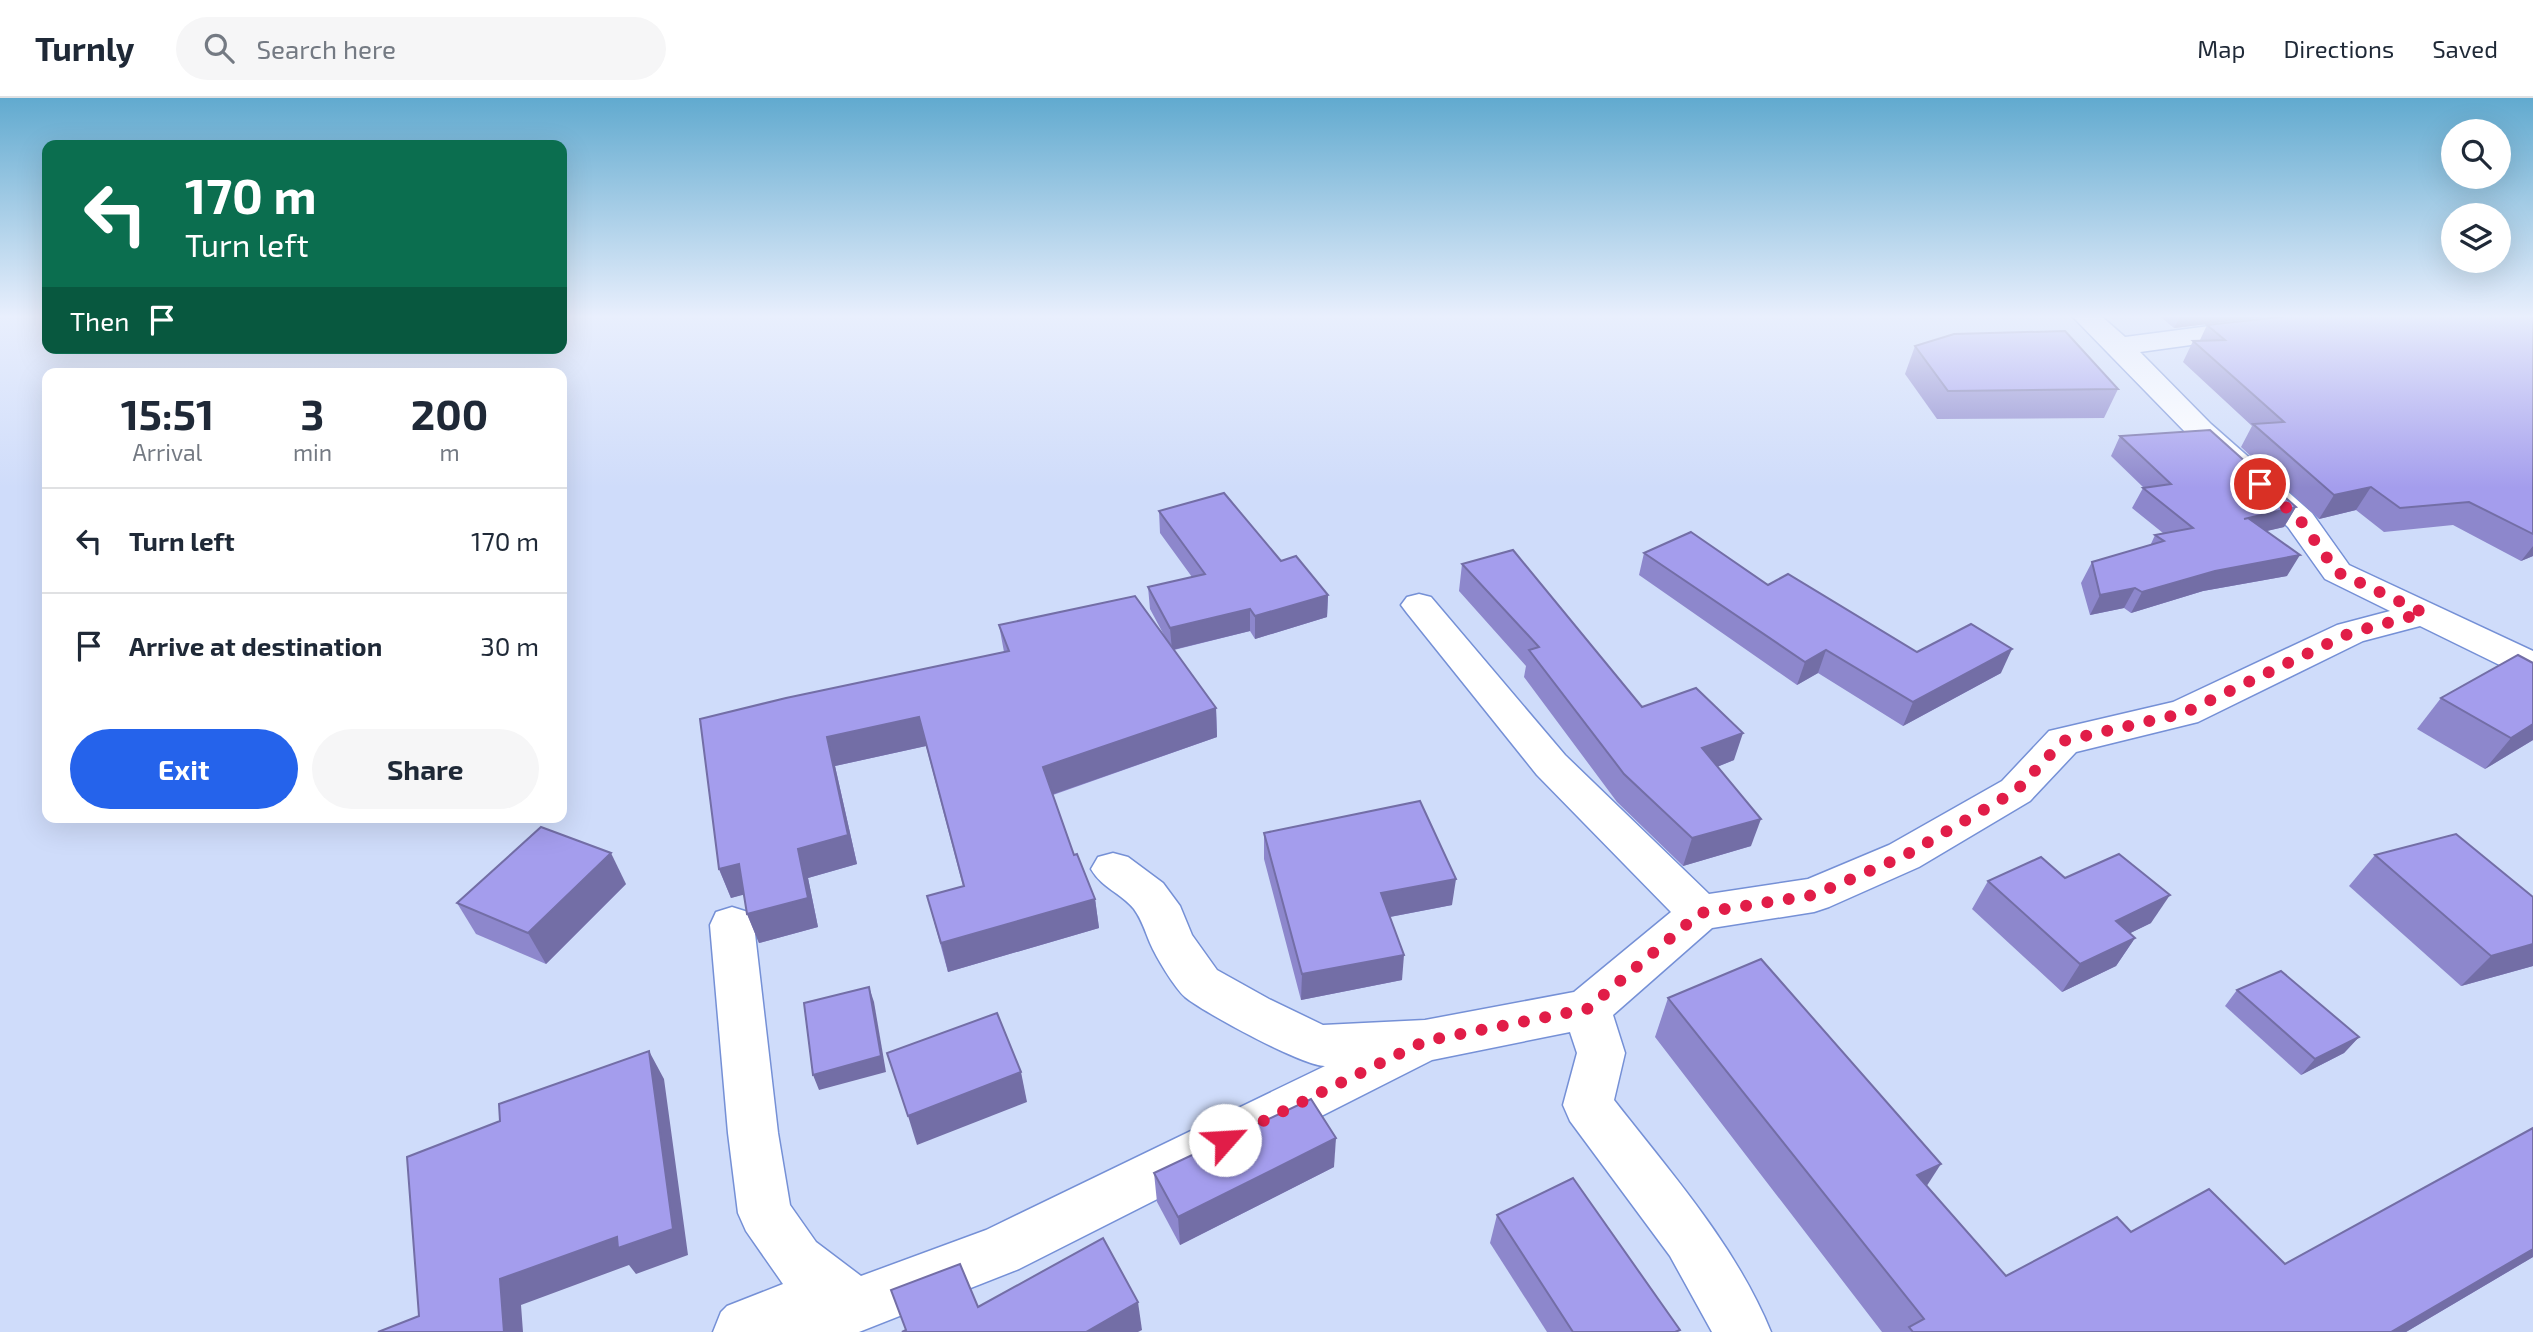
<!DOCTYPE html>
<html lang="en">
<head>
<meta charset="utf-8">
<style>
	:root { --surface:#fff; --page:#f6f6f7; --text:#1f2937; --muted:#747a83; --line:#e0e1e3; --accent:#2563eb }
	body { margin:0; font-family:"Exo 2",sans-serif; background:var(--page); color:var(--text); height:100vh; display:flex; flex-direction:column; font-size:26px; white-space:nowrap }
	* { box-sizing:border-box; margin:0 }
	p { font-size:23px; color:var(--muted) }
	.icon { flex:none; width:38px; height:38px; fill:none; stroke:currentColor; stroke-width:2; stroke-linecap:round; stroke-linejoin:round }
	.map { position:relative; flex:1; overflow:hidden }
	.details { position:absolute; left:42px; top:270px; width:525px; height:455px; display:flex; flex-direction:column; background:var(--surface); border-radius:14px; box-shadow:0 7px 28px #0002 }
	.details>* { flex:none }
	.guide { position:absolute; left:42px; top:42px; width:525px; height:214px; border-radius:14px; box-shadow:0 7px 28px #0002; background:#0b6e4f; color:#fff; overflow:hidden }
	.fabs { position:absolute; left:2441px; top:21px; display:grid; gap:14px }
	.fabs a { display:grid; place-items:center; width:70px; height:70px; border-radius:50%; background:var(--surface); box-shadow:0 7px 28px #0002; font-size:35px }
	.pin { position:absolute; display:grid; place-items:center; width:60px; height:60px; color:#fff; margin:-30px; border:4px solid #fff; border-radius:50%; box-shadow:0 2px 7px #0007 }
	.me { position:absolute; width:77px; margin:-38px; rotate:64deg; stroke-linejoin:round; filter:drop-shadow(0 0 5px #0008) }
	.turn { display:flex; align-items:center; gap:24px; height:147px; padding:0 28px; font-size:32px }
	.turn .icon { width:91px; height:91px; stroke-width:2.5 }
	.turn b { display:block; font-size:49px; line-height:60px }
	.then { display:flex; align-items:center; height:66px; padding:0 28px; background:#0003; gap:14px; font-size:26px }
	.eta { display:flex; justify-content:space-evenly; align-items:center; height:119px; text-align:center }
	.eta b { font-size:42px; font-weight:700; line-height:49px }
	.primary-button { display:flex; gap:14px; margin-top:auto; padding:14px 28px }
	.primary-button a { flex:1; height:80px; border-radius:42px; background:var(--accent); color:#fff; font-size:28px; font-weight:700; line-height:80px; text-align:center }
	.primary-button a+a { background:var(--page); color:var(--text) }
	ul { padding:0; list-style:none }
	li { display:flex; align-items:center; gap:21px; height:105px; padding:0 28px; border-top:2px solid var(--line) }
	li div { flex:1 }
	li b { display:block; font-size:26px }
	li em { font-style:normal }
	header { display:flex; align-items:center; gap:42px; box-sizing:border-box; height:98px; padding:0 35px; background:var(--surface); border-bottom:2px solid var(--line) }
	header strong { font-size:33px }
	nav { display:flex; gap:38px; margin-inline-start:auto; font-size:24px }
	.search { width:490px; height:63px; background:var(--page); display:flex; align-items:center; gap:18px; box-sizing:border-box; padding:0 24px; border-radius:38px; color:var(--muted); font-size:26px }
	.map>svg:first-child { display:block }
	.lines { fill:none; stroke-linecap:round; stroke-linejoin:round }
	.street-casing { stroke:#7590d6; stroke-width:3 }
	.street { fill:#fff; fill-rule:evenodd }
	.wall { fill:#8d87cc }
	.shaded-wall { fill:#736ea6 }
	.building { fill:#a49ded; stroke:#736ea6; stroke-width:2 }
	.route { stroke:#e11d48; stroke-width:12; stroke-dasharray:0 21.6 }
</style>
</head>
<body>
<header>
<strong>Turnly</strong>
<div class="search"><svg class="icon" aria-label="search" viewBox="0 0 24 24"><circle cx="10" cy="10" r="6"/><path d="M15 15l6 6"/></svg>Search here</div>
<nav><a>Map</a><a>Directions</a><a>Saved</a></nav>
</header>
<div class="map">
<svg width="2533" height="1234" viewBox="0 0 2533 1234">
	<rect width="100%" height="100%" fill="#cfdcfa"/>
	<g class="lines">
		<!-- street casing -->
		<g class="street-casing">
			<path id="street" d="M2071,217h29l25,22 131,-17 10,2 4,6 -4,6 -10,2 -116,16 71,72 101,89 37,52 184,86v27l-13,-3 -100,-49 -57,15 -165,81 -122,30 -46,49 -111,66 -90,40 -15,5 -102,16 -99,87 12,38 -11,47c57,73 122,146 157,232h-59l-42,-76 -100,-135 -7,-16 14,-52 -7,-21 -138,28 -413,209 -160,63h-146l8,-20 6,-6 56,-22 -37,-53 -8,-18 -10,-80 -18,-208 6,-13 16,-5 16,5 6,13 24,208 12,72 26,37 45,34 125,-46 339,-164c-21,1 -122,-54 -140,-69 -11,-10 -29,-40 -35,-54 -5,-12 -8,-23 -16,-34 -13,-16 -32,-21 -43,-40l7,-12 15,-4 15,4 35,26 17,23 12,29 25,35 52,29 54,26 102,-5 149,-28 97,-80 -134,-137 -130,-162 -6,-8 6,-8 12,-3 12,3 134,158 144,139 99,-15 81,-34 113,-64 47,-50 124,-29 164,-77 53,-14 -65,-32 -37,-52 -99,-91z"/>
		</g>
		<!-- street -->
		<use href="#street" class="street"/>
	</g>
	<!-- wall -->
	<g class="wall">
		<polygon points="2158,217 2282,217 2174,230"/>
		<polygon points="2533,217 2533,458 2521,463 2453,427 2384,434 2356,412 2319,421 2241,349 2252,328 2183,264 2193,243 2200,242 2207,227"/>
		<polygon points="1915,248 2118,291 2104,320 1937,321 1905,276"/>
		<polygon points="2120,338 2296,409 2284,429 2266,433 2287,478 2203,493 2131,515 2124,510 2090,517 2081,485 2092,464 2150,448 2155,437 2163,435 2132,410 2143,390 2144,390 2111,358"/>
		<polygon points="1159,413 1281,463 1328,497 1327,519 1255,541 1250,533 1174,552 1216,610 1217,639 1053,697 1074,757 1095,801 1099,830 948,874 927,798 963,788 926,648 835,668 857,766 808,780 818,829 759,845 747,816 744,796 731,800 719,771 700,621 1004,554 999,527 1165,539 1150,511 1148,489 1192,479 1160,435"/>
		<polygon points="1644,455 1768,487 1917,554 2001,575 1903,628 1818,575 1797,587 1639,477"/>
		<polygon points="1462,466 1642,609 1734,662 1717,669 1751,748 1683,768 1617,704 1524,579 1526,568 1459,493"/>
		<polygon points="2533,565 2533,642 2485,671 2417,631 2441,600"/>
		<polygon points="1264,735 1452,807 1390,819 1402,882 1301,902 1264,761"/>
		<polygon points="2375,757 2533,868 2461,888 2349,788"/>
		<polygon points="2065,780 2151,825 2130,835 2135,840 2116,868 2062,894 1972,811 1988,783"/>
		<polygon points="626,786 546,866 476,836 457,805"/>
		<polygon points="2237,892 2359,939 2344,955 2301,977 2225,908"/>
		<polygon points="1668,900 1927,1088 2006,1178 2131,1134 2285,1166 2533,1030 2533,1159 2406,1234 1882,1234 1655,939"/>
		<polygon points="1334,1069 1180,1147 1157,1104 1154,1075"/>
		<polygon points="1497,1117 1679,1234 1547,1234 1490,1145"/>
	</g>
	<!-- shaded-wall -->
	<g class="shaded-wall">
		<polygon points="2181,217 2282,217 2174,230"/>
		<polygon points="2371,389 2356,412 2319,421 2334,397"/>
		<polygon points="2296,409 2284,429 2233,441 2244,421"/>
		<polygon points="2533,448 2533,458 2521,463"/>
		<polygon points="2300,457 2287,478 2203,493 2131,515 2142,494 2215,473"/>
		<polygon points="2135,490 2124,510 2090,517 2100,497"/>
		<polygon points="1328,497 1327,519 1255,541 1255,518"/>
		<polygon points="1250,511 1250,533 1172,552 1170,530"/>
		<polygon points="2012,551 2001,575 1903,628 1913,604"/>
		<polygon points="1826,552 1818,575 1797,587 1805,564"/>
		<polygon points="1216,610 1217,639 1048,698 1043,669"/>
		<polygon points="919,619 926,648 835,668 857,766 808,780 818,829 759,845 747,816 798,751 827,639"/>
		<polygon points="2533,626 2533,642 2485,671 2511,640"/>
		<polygon points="1743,635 1734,662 1694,678 1702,650"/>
		<polygon points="1761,721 1751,748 1683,768 1692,740"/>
		<polygon points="611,755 626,786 546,866 528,835"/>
		<polygon points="739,766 750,795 731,800 719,771"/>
		<polygon points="1456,781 1452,807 1379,821 1381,795"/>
		<polygon points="2170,797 2151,825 2098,851 2116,823"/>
		<polygon points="1095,801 1099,830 948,874 941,845"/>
		<polygon points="2135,840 2116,868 2062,894 2080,866"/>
		<polygon points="2533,846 2533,868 2461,888 2491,858"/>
		<polygon points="1404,857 1402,882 1301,902 1302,876"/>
		<polygon points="869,889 874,904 886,974 819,992 813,977"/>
		<polygon points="2359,939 2344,955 2301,977 2315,961"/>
		<polygon points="649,953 664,981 688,1157 636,1176 629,1167 521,1207 523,1234 504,1234 500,1181"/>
		<polygon points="1021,974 1027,1004 917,1047 908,1018"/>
		<polygon points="1336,1040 1334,1069 1180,1147 1178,1119"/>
		<polygon points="1941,1066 1917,1103 1917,1077"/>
		<polygon points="2533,1151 2533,1159 2406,1234 2391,1234"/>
		<polygon points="1138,1204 1142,1232 1138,1234 1086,1234"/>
	</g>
	<!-- building -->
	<g class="building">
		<polygon points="2297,217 2533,217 2533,436 2469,404 2400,410 2371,389 2334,397 2253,326 2284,324 2193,243 2225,242 2207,227"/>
		<polygon points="2065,233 2118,291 1948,293 1915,248 1954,236"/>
		<polygon points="2210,332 2296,409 2244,421 2248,420 2300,457 2215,473 2142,494 2135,490 2100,497 2092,464 2164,443 2155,437 2193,430 2143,390 2171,386 2120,338"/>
		<polygon points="1224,395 1281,463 1296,458 1328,497 1255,518 1250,511 1170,530 1148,489 1205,476 1159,413"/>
		<polygon points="1691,434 1768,487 1788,476 1917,554 1971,526 2012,551 1913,604 1826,552 1805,564 1644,455"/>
		<polygon points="1513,452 1642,609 1696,590 1743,635 1702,650 1761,721 1692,740 1624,676 1529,552 1539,549 1462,466"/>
		<polygon points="1135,498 1216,610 1043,669 1074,757 1077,756 1095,801 941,845 927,798 964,788 919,619 827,639 848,737 798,751 808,800 747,816 739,766 719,771 700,621 786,600 1009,553 999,527"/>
		<polygon points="2518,557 2533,565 2533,626 2511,640 2441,600"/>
		<polygon points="1420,703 1456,781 1381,795 1404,857 1302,876 1264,735"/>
		<polygon points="541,729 611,755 528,835 457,805"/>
		<polygon points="2456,736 2533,799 2533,846 2491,858 2375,757"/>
		<polygon points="2119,756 2170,797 2116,823 2135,840 2080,866 1988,783 2041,759 2065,780"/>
		<polygon points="1761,861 1941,1066 1917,1077 2006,1178 2117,1119 2131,1134 2209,1091 2285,1166 2533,1030 2533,1151 2391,1234 1913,1234 1909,1229 1924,1221 1668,900"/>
		<polygon points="2281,873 2359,939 2315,961 2237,892"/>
		<polygon points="869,889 881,958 813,977 804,905"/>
		<polygon points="997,915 1021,974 908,1018 887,955"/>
		<polygon points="649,953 673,1131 618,1150 617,1139 500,1181 504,1234 378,1234 419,1218 407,1059 500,1023 499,1006"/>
		<polygon points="1311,1001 1336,1040 1178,1119 1154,1075"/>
		<polygon points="1573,1080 1680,1232 1675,1234 1573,1234 1497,1117"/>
		<polygon points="1103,1140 1138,1204 1086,1234 902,1234 906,1232 891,1192 960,1166 978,1209"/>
	</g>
	<!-- sky -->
	<linearGradient id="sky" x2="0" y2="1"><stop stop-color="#61aacf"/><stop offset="0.56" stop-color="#e9effd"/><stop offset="1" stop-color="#e9effd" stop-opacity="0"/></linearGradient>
	<rect width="2533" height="390" fill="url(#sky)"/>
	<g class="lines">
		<!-- route -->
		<polyline class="route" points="1225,1042 1425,943 1587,911 1700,815 1814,797 1904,758 2016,693 2063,643 2184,615 2350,535 2424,515 2337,474 2300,422 2260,386"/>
	</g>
</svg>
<div class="fabs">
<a><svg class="icon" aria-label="search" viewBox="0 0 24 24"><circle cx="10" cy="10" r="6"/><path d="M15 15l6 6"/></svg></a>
<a><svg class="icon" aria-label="layers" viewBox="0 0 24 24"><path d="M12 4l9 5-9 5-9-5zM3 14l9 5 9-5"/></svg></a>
</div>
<div class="pin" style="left:2260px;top:386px;background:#d93025"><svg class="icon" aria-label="arrive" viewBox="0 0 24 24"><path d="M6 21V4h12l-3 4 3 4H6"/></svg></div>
<svg class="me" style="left:1225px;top:1042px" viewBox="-20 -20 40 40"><circle r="19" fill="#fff"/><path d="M0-13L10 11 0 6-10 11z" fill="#e11d48"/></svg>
<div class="guide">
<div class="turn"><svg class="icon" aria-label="left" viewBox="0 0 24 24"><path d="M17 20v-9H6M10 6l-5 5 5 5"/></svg><div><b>170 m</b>Turn left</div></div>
<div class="then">Then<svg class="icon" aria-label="arrive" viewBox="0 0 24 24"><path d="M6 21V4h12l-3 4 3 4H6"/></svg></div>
</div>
<section class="details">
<div class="eta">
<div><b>15:51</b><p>Arrival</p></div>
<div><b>3</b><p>min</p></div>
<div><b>200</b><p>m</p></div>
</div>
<ul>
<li><svg class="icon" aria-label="left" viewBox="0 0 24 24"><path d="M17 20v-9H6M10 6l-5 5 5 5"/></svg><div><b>Turn left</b></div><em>170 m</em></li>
<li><svg class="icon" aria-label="arrive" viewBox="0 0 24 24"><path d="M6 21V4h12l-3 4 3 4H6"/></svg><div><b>Arrive at destination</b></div><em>30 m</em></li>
</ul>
<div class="primary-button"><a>Exit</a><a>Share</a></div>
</section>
</div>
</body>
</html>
